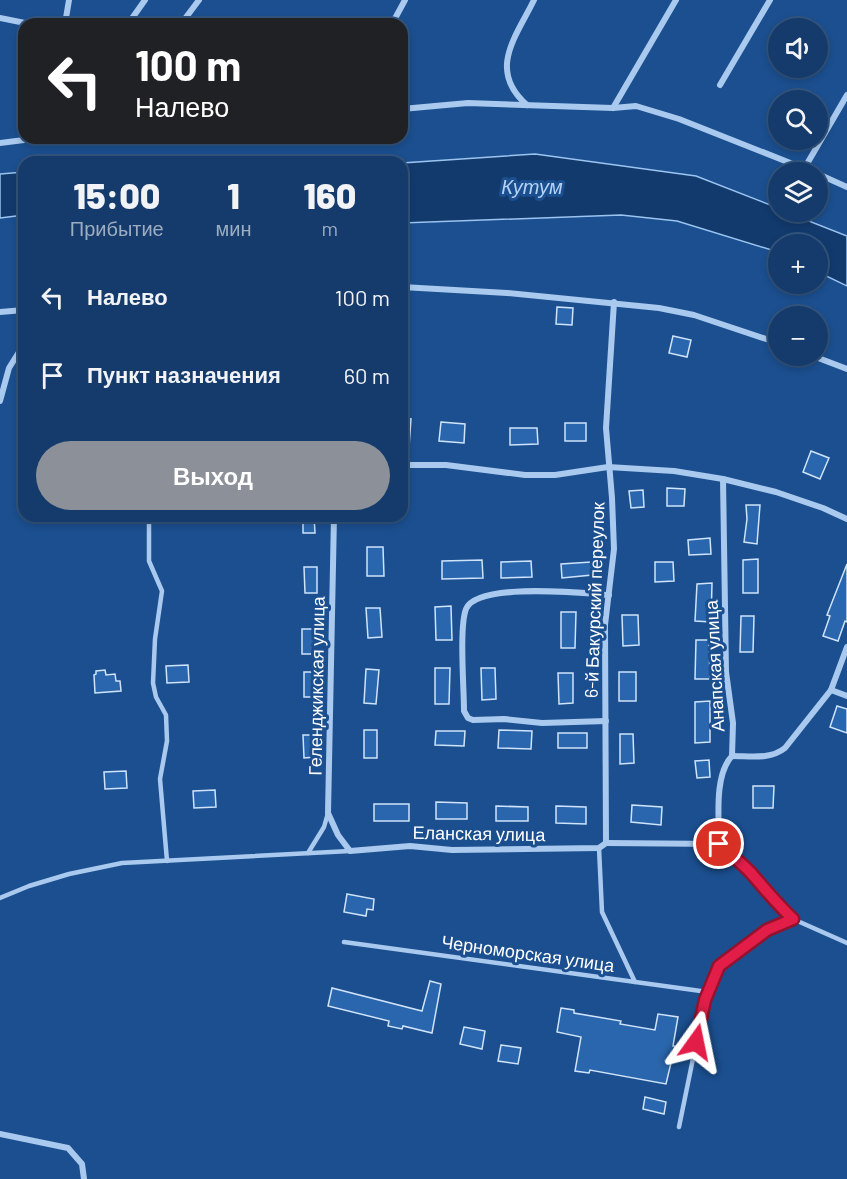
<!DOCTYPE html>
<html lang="ru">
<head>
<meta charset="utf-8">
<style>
	:root { --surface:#143b6b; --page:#214673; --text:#f1f3f6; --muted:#9dadc1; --line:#33557e; --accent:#8c9099 }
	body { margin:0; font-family:Barlow,sans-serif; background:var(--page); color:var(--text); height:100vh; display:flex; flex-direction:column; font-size:22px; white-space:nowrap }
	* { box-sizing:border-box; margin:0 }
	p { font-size:20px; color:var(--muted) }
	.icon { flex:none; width:33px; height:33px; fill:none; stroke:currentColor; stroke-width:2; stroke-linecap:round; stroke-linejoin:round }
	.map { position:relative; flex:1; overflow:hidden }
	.details { position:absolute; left:18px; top:156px; width:390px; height:366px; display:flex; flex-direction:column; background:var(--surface); border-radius:18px; box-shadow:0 3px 9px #0003,0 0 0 2px var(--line) }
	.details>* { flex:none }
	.top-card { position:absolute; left:18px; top:18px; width:390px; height:126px; border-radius:18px; box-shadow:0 3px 9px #0003,0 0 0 2px var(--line); background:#202124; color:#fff; overflow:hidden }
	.controls { position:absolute; left:768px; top:18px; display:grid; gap:12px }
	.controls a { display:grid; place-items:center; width:60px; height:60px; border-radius:50%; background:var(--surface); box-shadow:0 3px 9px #0003,0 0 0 2px var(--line); font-size:30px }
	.pin { position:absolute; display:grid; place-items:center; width:51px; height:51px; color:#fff; margin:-26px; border:3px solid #fff; border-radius:50%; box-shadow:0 2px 6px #0007 }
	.me { position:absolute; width:66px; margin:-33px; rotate:12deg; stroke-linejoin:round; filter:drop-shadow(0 0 4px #0008) }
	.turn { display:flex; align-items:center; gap:21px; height:126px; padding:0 18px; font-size:27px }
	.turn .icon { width:78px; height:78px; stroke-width:2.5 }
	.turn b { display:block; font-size:42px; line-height:51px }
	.eta { display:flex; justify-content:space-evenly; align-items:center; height:102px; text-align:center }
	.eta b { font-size:36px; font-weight:800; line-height:42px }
	.action { display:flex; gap:12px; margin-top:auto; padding:12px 18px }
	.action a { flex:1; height:69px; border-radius:36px; background:var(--accent); color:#fff; font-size:24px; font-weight:800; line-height:69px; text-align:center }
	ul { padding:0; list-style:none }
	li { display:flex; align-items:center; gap:18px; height:78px; padding:0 18px }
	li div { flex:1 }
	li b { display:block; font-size:22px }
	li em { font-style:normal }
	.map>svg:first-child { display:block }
	.water { fill:#123a6d; stroke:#9cc4f0; stroke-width:1.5 }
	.building { fill:#2a66ad; stroke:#cfe3fa; stroke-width:1.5 }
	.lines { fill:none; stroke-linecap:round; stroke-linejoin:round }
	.lane { stroke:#a9c9ee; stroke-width:4.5 }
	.street { stroke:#a9c9ee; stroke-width:6 }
	.route-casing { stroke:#92132f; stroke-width:15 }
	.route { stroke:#e11d48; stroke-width:10 }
	.labels { text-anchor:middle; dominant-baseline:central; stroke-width:6; stroke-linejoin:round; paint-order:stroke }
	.street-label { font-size:18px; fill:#fff; stroke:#1b4f8f }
	.water-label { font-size:20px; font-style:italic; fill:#b5d3f5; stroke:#1b4f8f }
</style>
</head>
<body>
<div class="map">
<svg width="847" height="1179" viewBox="0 0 847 1179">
	<rect width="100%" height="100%" fill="#1b4f8f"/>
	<!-- water -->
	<g class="water">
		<polygon points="535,154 696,176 778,208 778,212 786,212 847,236 847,286 818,272 818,244 778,244 778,252 677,221 621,215 402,223 402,163"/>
		<polygon points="24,172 24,215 0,218 0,174"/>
	</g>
	<!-- building -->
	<g class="building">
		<polygon points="557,307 573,308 572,325 556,324"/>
		<polygon points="673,336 691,340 687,357 669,353"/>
		<polygon points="402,418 411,419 409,447 402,447"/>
		<polygon points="441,422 465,424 464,443 439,441"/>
		<rect x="565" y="423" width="21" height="18"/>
		<polygon points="510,428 537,428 538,444 510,445"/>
		<polygon points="811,451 829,458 820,479 803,472"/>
		<polygon points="667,488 685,489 684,506 667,506"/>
		<polygon points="643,490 644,507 631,508 629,491"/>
		<polygon points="746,505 760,505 757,544 744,542 747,519"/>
		<polygon points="303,516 314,516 315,533 303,533"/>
		<polygon points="710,538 711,554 689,555 688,540"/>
		<polygon points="367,547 383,547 384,576 367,576"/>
		<polygon points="758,559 758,593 743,593 743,560"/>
		<polygon points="482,560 483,578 442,579 442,561"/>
		<polygon points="531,561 532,577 501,578 501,562"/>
		<polygon points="591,562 592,575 562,578 561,564"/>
		<polygon points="655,562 673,562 674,581 655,582"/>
		<polygon points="847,564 847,622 845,621 838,641 823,636 830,616 827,615"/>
		<polygon points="304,567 317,567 317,593 305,593"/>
		<polygon points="712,583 711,622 695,621 697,584"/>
		<polygon points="451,606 452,640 436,640 435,607"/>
		<polygon points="366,608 380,608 382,637 368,638"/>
		<polygon points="561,612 576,612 575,648 561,648"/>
		<polygon points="622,615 638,615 639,645 623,646"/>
		<polygon points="741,616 754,616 753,652 740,652"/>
		<rect x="302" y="629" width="12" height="25"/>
		<polygon points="696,640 709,640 710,679 695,679"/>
		<polygon points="188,665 189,682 167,683 166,666"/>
		<polygon points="435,668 450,668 449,704 435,704"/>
		<polygon points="481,668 495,668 496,699 482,700"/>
		<polygon points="366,669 379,670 376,704 364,703"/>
		<polygon points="105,670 106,675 115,674 116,681 120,681 121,691 95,693 94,675 96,674 96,671"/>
		<rect x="304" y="672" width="11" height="25"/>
		<rect x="619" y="672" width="17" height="29"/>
		<polygon points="558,673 573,673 573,703 559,704"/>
		<polygon points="710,701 710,742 695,743 695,702"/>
		<polygon points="837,706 847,709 847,733 830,727"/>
		<rect x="364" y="730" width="13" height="28"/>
		<polygon points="499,730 532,731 531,749 498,748"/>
		<polygon points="436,731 465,731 464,746 435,745"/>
		<rect x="558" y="733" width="29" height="15"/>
		<polygon points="620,734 633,734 634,763 620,764"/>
		<polygon points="303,735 316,735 316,757 304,758"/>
		<polygon points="709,760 710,777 697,778 695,761"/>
		<polygon points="126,771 127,788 105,789 104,772"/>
		<polygon points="753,786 774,786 773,808 753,808"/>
		<polygon points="215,790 216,807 194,808 193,791"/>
		<polygon points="436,802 467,803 467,819 436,819"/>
		<rect x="374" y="804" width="35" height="17"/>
		<polygon points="632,805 662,807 661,825 631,822"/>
		<polygon points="496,806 528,807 528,821 496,821"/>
		<polygon points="556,806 586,807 586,824 556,823"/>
		<polygon points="347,894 374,899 373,910 367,909 366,916 344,912"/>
		<polygon points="430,981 441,984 432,1033 403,1026 402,1029 388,1026 389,1021 328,1006 332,988 422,1011"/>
		<polygon points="561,1008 574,1010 574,1013 621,1021 620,1024 655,1030 658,1014 678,1017 673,1046 675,1046 666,1084 590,1070 589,1073 575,1071 581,1037 557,1032"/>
		<polygon points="464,1027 485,1031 482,1049 460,1044"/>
		<polygon points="501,1045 521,1048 518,1064 498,1061"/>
		<polygon points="645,1097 666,1102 664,1114 643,1109"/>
	</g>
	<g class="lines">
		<!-- lane -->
		<g class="lane">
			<polyline points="149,516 149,561 162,591 155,639 153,683 156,697 166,715 167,741 160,779 167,861"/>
			<polyline points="719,844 731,858 749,871 768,895 793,919 847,943"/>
			<polyline points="599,848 602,912 635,982"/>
			<polyline points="308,853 324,827 328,813"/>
			<polyline points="0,898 29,886 69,874 122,863 350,851"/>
			<polyline points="344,942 708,992"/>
			<polyline points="679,1127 705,1000 719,966 767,930 793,919"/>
		</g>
		<!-- street -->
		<g class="street">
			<polyline points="0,18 30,24"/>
			<polyline points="65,24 69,0"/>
			<polyline points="128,24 145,0"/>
			<polyline points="181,24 199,0"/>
			<polyline points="392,24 405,0"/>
			<polyline points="720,85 770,0"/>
			<path d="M527,105c-40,-35 -11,-68 7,-105"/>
			<polyline points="613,108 676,0"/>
			<polyline points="402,109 468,103 613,108 636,106 679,119 813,172"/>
			<polyline points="0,143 40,138"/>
			<polyline points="804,169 847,95"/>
			<polyline points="818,174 847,187"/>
			<polyline points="402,287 507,293 659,308 694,315 778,343"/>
			<polyline points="0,312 24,310"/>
			<polyline points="813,356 847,369"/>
			<polyline points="0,401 9,368 24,344"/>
			<polyline points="402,465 446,465 525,475 555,475 608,467 674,471 723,479 776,492 823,508 847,519"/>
			<polyline points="334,516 328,813 338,835 350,851 410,846 452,850 599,848 606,843"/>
			<polyline points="831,690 847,696"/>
			<path d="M606,721l-64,2 -38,-4 -31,1 -5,-2 -4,-7c0,-23 -5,-84 2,-102 11,-27 116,-16 143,-14"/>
			<path d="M732,756c18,0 38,4 53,-8l46,-58 16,-43"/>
			<polyline points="606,843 605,625 614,549 612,498 606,428 614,302"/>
			<path d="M606,843l113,1c0,-26 -5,-69 13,-88l1,-33 -7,-51 -3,-193"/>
			<polyline points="0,1134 68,1148 82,1164 84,1179"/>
		</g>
	</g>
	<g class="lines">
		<!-- route casing -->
		<g class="route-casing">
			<path id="route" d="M696,1042l9,-42 14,-34 48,-36 26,-11c-16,-15 -28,-30 -42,-46 -10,-11 -22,-19 -32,-29"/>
		</g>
		<!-- route -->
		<use href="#route" class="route"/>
	</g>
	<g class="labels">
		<!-- street labels -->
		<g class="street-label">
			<text transform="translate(594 600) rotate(-88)">6-й Бакурский переулок</text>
			<text transform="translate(714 666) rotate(-93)">Анапская улица</text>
			<text transform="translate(316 686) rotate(-89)">Геленджикская улица</text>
			<text transform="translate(479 833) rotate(1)">Еланская улица</text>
			<text transform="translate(528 953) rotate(8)">Черноморская улица</text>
		</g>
		<!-- water labels -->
		<g class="water-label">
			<text x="532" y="186">Кутум</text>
		</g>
	</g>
</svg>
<div class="controls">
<a><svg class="icon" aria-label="sound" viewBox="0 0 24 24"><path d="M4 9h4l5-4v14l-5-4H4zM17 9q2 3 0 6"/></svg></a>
<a><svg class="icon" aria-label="search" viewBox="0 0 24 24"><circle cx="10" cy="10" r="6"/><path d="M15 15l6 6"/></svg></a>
<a><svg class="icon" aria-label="layers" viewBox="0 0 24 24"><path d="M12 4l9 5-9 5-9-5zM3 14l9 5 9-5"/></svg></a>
<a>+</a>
<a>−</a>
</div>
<div class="pin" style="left:719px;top:844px;background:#d93025"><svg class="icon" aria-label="arrive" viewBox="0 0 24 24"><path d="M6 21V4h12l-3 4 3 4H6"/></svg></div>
<svg class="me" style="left:696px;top:1042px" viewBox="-20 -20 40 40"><path d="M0-17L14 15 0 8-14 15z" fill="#e11d48" stroke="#fff" stroke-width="4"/></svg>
<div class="top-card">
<div class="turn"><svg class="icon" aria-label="left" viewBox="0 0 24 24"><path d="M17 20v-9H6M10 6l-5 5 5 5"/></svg><div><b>100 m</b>Налево</div></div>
</div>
<section class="details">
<div class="eta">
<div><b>15:00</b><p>Прибытие</p></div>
<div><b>1</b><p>мин</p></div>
<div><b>160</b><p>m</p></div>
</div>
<ul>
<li><svg class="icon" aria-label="left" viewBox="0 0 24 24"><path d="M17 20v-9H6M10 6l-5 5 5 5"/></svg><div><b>Налево</b></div><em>100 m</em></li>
<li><svg class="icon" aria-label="arrive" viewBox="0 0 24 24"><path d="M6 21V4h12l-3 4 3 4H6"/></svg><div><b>Пункт назначения</b></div><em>60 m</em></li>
</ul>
<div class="action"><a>Выход</a></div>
</section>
</div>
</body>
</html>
